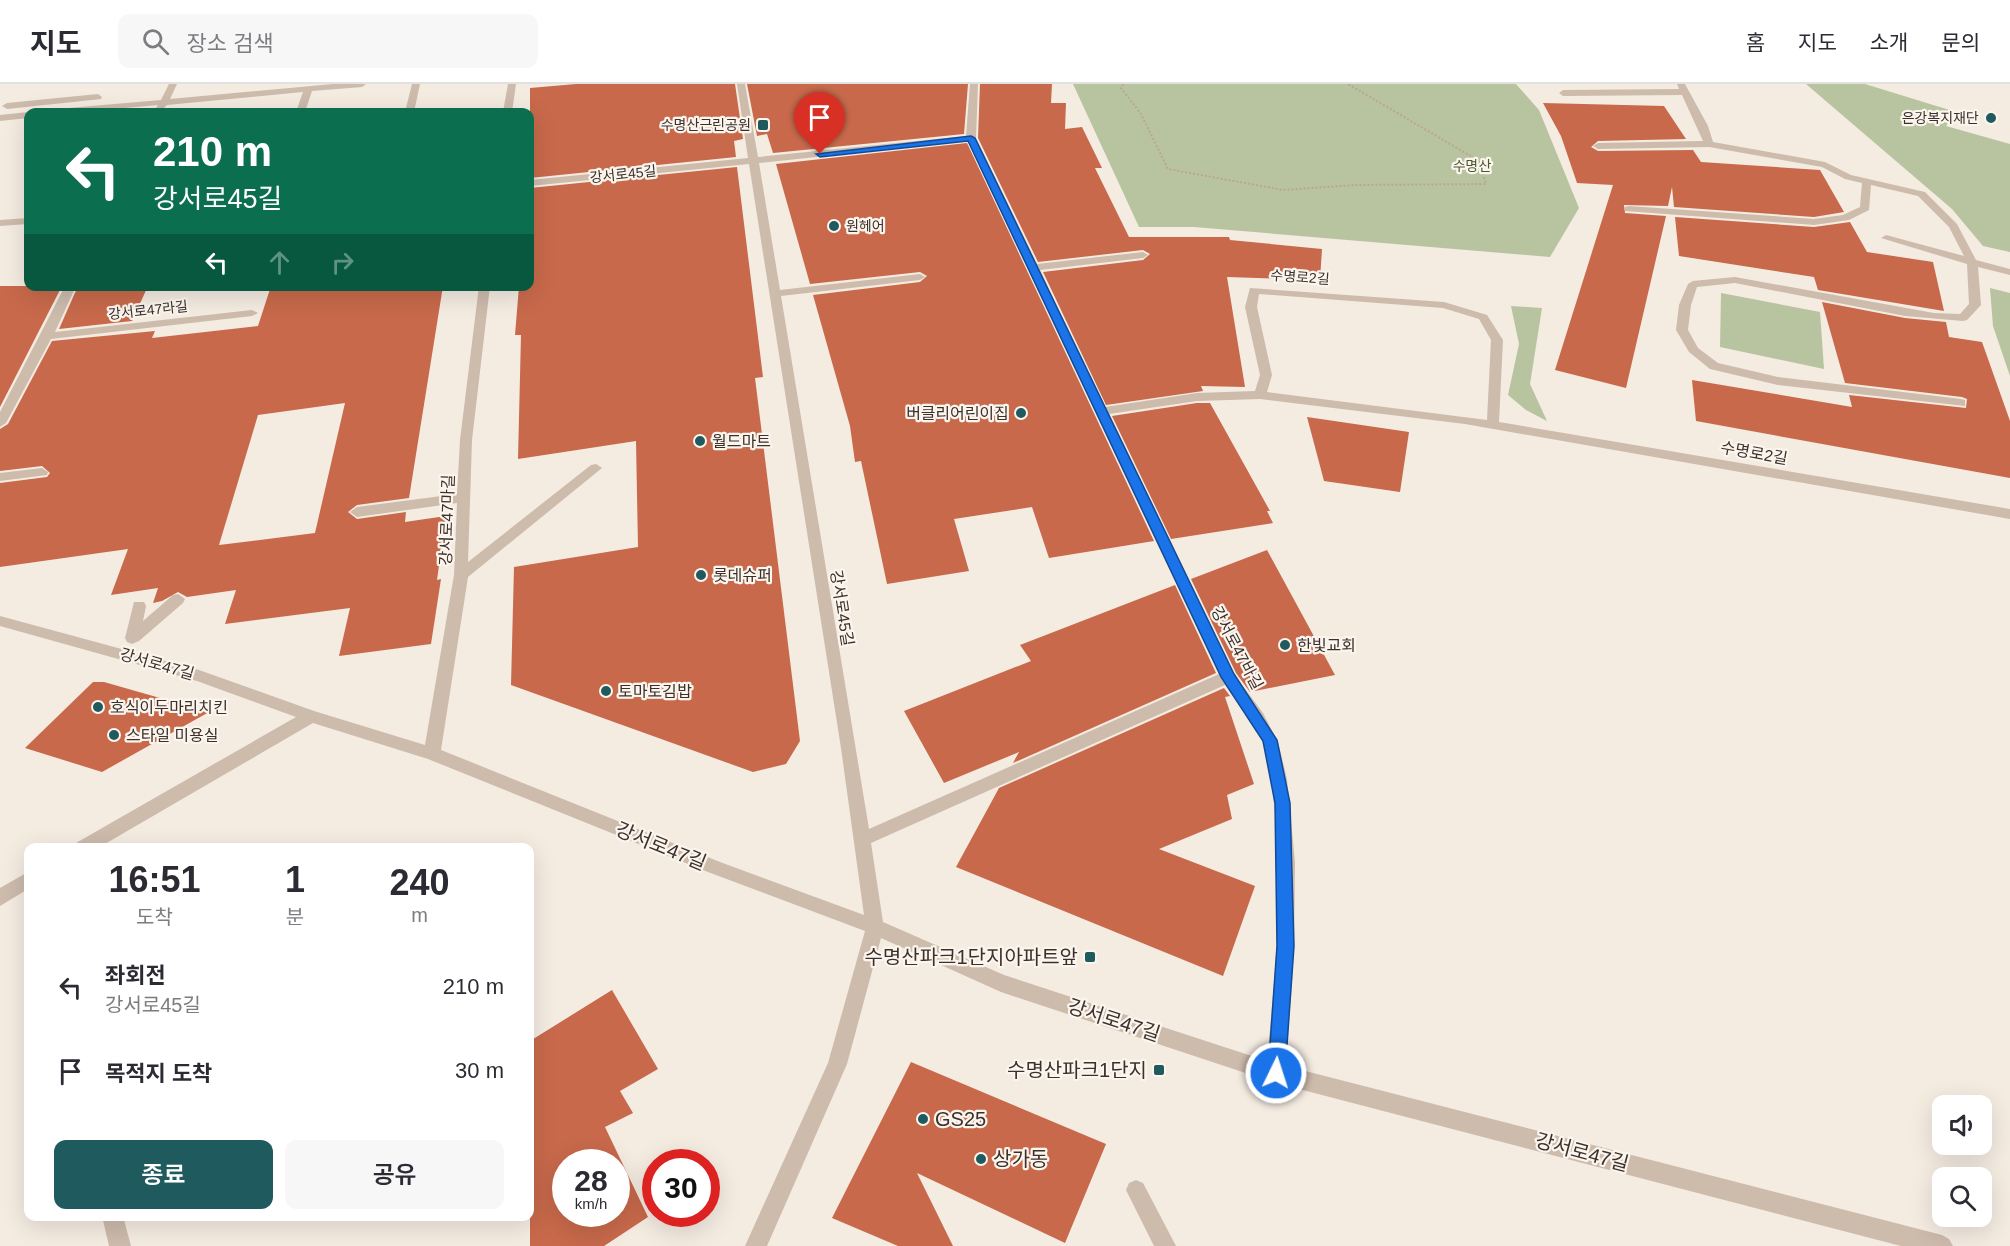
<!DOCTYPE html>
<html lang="ko">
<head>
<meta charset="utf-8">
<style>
	:root { --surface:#fff; --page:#f7f7f7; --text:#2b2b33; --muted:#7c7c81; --line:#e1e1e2; --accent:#1f5a5e }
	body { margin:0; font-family:Helvetica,"Noto Sans KR",sans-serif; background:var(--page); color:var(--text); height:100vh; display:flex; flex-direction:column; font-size:22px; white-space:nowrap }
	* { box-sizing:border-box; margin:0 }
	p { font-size:20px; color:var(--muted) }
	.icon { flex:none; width:33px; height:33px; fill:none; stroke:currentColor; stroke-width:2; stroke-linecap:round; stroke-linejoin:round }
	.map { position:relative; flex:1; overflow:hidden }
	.panel { position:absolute; left:24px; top:759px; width:510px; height:378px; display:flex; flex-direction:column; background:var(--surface); border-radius:12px; box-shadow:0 6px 24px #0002 }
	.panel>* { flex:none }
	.hud { position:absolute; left:24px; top:24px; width:510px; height:183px; border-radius:12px; box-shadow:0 6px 24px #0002; background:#0b6e4f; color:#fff; overflow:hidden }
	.controls { position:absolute; left:1932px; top:1011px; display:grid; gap:12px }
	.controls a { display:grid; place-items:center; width:60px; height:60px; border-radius:12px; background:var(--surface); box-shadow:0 6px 24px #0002; font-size:30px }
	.speed { position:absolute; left:552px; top:1065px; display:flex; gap:12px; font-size:30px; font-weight:700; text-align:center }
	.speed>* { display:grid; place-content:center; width:78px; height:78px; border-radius:50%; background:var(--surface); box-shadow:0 6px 24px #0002; line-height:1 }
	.speed small { font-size:15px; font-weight:400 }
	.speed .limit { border:9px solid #d22; background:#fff; color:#111 }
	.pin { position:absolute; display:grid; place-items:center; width:51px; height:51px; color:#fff; margin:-62px -26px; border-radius:50% 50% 50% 0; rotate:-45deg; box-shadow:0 0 6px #0007 }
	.pin .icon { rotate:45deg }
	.me { position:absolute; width:66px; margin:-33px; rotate:4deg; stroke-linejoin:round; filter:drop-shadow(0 0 4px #0008) }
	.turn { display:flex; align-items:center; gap:21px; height:126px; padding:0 30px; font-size:27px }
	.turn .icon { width:78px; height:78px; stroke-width:2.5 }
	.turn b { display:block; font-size:42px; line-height:51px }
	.lanes { display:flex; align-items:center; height:57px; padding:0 30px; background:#0003; justify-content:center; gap:30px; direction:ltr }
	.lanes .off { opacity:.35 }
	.eta { display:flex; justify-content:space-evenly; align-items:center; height:102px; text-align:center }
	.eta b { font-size:36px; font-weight:600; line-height:42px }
	.button { display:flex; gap:12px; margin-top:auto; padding:12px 30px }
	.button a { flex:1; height:69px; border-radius:12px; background:var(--accent); color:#fff; font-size:24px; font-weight:600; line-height:69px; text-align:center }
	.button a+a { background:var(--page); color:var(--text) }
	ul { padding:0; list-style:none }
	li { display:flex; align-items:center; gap:18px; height:84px; padding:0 30px }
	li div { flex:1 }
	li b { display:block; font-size:22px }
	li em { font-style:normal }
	header { display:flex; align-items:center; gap:36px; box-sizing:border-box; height:84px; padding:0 30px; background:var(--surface); border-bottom:2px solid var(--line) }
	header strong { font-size:28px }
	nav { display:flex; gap:33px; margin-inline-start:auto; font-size:21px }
	.search { width:420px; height:54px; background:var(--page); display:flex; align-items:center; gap:15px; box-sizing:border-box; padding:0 21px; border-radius:12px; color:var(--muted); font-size:22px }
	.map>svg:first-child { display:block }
	.green { fill:#b8c4a0 }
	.building { fill:#c8694b; fill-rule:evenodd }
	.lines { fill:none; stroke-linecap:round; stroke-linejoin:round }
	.path { stroke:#b9a596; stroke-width:2; stroke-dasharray:2 2; stroke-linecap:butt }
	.minor { fill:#cdbbac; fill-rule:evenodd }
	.route { fill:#1a73e8; stroke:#114b97; stroke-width:1.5 }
	.poi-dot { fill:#1f5a5e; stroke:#fbf5ee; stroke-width:2 }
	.labels { text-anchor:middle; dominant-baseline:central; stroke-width:4.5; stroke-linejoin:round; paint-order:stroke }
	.far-poi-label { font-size:14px; fill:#3b302b; stroke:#fbf5ee; text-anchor:end }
	.far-park-label { font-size:14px; fill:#4a5a2e; stroke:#fbf5ee }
	.far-street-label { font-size:14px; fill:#3b302b; stroke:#fbf5ee }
	.poi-label { font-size:16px; fill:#3b302b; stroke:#fbf5ee; text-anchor:start }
	.street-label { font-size:16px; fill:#3b302b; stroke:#fbf5ee }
	.near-street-label { font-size:20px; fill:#3b302b; stroke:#fbf5ee }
	.near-poi-label { font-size:20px; fill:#3b302b; stroke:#fbf5ee; text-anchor:end }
</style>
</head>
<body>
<header>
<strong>지도</strong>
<div class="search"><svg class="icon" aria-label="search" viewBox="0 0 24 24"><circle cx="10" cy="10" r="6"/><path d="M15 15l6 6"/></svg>장소 검색</div>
<nav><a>홈</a><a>지도</a><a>소개</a><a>문의</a></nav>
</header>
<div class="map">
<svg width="2010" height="1162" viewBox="0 0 2010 1162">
	<rect width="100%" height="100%" fill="#f4ebe1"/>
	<!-- green -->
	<g class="green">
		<polygon points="1073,0 1516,0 1539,26 1579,124 1550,173 1194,143 1139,143"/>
		<polygon points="1806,0 1865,0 1956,28 1946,42 2010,60 2010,168 1983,162 1952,125"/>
		<polygon points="1990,204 2010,209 2010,292 1993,242"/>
		<polygon points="1721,209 1820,228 1824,285 1720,263"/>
		<polygon points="1511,222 1542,224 1530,300 1547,337 1526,326 1508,311 1519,260"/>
	</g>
	<!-- building -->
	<g class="building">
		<polygon points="576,0 735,0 743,55 734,57 736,73 530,94 530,4"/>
		<polygon points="747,0 968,0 964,50 773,69 767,50 757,52"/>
		<polygon points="980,0 1052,0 1051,19 1066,19 1065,45 1082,43 1102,84 1095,84 1129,153 1229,153 1230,156 1322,165 1320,196 1227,193 1245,303 1201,302 1203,307 1106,321 1043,188 1143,176 1150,170 1143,166 1038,178 978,54"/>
		<polygon points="1543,19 1664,22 1686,55 1598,57 1591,63 1598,67 1693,66 1701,78 1820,86 1844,128 1814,133 1674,123 1672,103 1668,122 1624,121 1625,129 1666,132 1626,304 1555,286 1613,101 1577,99 1561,52"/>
		<polygon points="967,59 1154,457 1049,474 1032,423 954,435 969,487 887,500 861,377 855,378 850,342 813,211 920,198 927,192 920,188 810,200 776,80"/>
		<polygon points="737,83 763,293 755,294 800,657 786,680 753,688 511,601 514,483 638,463 636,357 518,375 521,251 515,251 519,202 530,202 530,104"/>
		<polygon points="1675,133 1814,143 1850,138 1867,168 1933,178 1944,227 1818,206 1814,193 1679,172"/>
		<polygon points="0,202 62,202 0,323"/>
		<polygon points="78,202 148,202 132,237 59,245"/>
		<path d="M271,202h172l-34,212 -52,7 -9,7 9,7 49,-7 -1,10 41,-6 -9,64 4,-1 -10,65 -92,12 11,-48 -125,16 11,-34 -49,7 -9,-5 -16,9 -9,2 5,-15 -47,7 17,-46 -128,18v-84l47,-6 3,-4 -8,-7 -42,5v-42l8,-5 44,-83 103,-10 -3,7 106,-12zM345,319l-30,130 -96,12 39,-130z"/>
		<polygon points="1822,218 1905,234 1946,238 1949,253 1982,258 2010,337 2010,394 1696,337 1692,296 1852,323 1849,311 1966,324 1967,315 1962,313 1845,299"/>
		<polygon points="1197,319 1210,319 1270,427 1267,427 1273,439 1171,455 1112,332"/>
		<polygon points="1307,333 1409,348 1400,408 1324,397"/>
		<polygon points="1267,466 1335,591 1250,608 1236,589 1191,495"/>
		<polygon points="1175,501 1216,589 1013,679 1019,668 944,699 904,627 1031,577 1020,561"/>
		<polygon points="93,598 104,598 209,628 102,688 25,664"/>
		<polygon points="1224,604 1230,612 1225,613 1254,700 1227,711 1232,735 1159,765 1255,802 1223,892 956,783 999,704"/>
		<path d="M612,906l46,79 -38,22 13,22 -28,14 43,90 -44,29h-74v-205zM566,1078h50v52h-50z"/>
		<polygon points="911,978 1106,1060 1065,1159 917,1089 953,1162 898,1162 832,1134"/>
	</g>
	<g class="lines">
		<!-- path -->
		<polyline class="path" points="1123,0 1121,4 1141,30 1168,85 1283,106 1355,101 1486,100 1479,77 1348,0"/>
		<!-- minor -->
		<g class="minor">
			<polygon points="169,0 177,0 170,15 333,0 366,0 362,3 312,7 305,28 296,28 303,8 167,21 161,27 156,24 158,21 81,28 52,28 57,25 161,16"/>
			<polygon points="412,0 420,0 414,28 405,28"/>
			<polygon points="508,0 516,0 512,28 503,28"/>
			<path d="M737,0h8l13,73 208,-21 4,-52h8l-2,54 61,126 106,-12 5,3 -5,3 -103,12 65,137 92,-14 58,-2 5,-16 -15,-68 5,-19 194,14 43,13 16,25 -4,82 511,87v10l-545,-95 -205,-25 -63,2 -88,13 125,260 29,39 15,29 9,37 8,83 -1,88 -8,116 656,169 7,4 4,7h-52l-625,-163 -275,-91 -120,-54 -34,126 -80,182h-22l83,-183 37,-132 -157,-59 -280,-113 -115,-36 -215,125h-24l2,-5 220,-126 -99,-36 -197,-55v-10l199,54 115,41 111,34 29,-170 3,-72 -100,14 -7,-5 7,-5 100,-13 3,-54 19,-154h11l-18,154 -4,122 123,-97 5,-1 6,4 -134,109 -27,173 279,112 144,53 -23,-167 -92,-584 -219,22v-6l218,-22zM968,57l251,533 -350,155 -88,-533 139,-16 5,-3 -5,-3 -140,16 -21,-127zM1259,210l184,14 36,11 12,21 -4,80 -220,-28 5,-17 -15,-68zM1225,601c11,16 25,31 34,49 9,18 12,42 14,62 12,88 2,177 -6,265l-263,-86 -121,-53 -12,-79z"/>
			<polygon points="1677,0 1685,0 1708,42 1713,58 1825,78 1851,91 1925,108 1957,140 1976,176 2010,185 2010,191 1978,183 1981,221 1967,236 1963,237 1905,232 1735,199 1697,203 1691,221 1688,246 1698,264 1718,279 1778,293 1961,315 1965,316 1965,322 1778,301 1710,285 1689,268 1676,246 1679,221 1688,200 1693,197 1735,193 1934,229 1960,230 1969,220 1967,180 1881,154 1886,151 1964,172 1949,143 1918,112 1871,101 1869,126 1849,136 1814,141 1625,127 1625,123 1629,122 1814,135 1843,131 1860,123 1862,99 1845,95 1822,83 1709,63 1598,65 1593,62 1598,59 1703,57 1682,11 1563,12 1559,9 1563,6 1679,5"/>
			<polygon points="98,10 102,13 101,15 7,25 2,22 7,19"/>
			<polygon points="28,28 28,34 0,37 0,31"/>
			<polygon points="28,134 28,140 0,142 0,136"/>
			<polygon points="65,202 76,202 55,248 252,226 258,229 252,232 51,255 6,339 0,343 0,328"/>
			<polygon points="42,384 48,388 47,391 0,397 0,389"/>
			<polygon points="178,510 185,515 183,519 139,557 132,560 127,558 125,554 134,518 144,518 146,522 143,537 173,511"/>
			<polygon points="28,788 28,805 0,822 0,804"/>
			<polygon points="1136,1096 1143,1099 1176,1162 1154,1162 1126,1106 1129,1099"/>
			<polygon points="102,1132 123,1132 131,1162 109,1162"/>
		</g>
	</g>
	<!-- route -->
	<polygon class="route" points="971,52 975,54 1234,590 1277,656 1290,719 1294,862 1285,989 1283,995 1276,998 1270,995 1268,989 1277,862 1275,719 1263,657 1221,593 968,57 820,73 816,70"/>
	<!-- markers -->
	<g class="poi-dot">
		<circle cx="1991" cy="34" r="6"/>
		<rect x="757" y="35" width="12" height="12" rx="3"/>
		<circle cx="834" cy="142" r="6"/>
		<circle cx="1021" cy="329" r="6"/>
		<circle cx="700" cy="357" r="6"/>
		<circle cx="701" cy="491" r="6"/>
		<circle cx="1285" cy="561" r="6"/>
		<circle cx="606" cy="607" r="6"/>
		<circle cx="98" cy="623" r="6"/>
		<circle cx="114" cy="651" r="6"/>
		<rect x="1084" y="867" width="12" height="12" rx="3"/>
		<rect x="1153" y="980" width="12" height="12" rx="3"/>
		<circle cx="923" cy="1035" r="6"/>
		<circle cx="981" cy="1075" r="6"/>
	</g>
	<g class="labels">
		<!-- far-poi labels -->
		<g class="far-poi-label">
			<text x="1979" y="34">은강복지재단</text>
			<text x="751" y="41">수명산근린공원</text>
			<text x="846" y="142" text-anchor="start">원헤어</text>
		</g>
		<!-- far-park labels -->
		<g class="far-park-label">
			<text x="1472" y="82">수명산</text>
		</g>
		<!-- far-street labels -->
		<g class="far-street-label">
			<text transform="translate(623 90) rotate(-6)">강서로45길</text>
			<text transform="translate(1300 193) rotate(4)">수명로2길</text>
			<text transform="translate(148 226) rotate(-6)">강서로47라길</text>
		</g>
		<!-- poi labels -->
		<g class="poi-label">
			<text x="1009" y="329" text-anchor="end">버클리어린이집</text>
			<text x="712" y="357">월드마트</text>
			<text x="713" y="491">롯데슈퍼</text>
			<text x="1297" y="561">한빛교회</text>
			<text x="618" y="607">토마토김밥</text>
			<text x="110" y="623">호식이두마리치킨</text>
			<text x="126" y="651">스타일 미용실</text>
		</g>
		<!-- street labels -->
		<g class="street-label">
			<text transform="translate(1754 369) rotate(10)">수명로2길</text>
			<text transform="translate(447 436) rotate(-88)">강서로47마길</text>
			<text transform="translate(842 524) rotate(81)">강서로45길</text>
			<text transform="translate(1237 564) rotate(62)">강서로47바길</text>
			<text transform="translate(157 580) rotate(16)">강서로47길</text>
		</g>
		<!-- near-street labels -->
		<g class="near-street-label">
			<text transform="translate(661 762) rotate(22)">강서로47길</text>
			<text transform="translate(1114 936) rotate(18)">강서로47길</text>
			<text transform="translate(1582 1068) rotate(15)">강서로47길</text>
		</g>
		<!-- near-poi labels -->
		<g class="near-poi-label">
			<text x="1078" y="873">수명산파크1단지아파트앞</text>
			<text x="1147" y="986">수명산파크1단지</text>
			<text x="935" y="1035" text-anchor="start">GS25</text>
			<text x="993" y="1075" text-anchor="start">상가동</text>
		</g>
	</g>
</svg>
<div class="controls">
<a><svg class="icon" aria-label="sound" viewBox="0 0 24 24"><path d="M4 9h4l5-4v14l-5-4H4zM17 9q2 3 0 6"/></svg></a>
<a><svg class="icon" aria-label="search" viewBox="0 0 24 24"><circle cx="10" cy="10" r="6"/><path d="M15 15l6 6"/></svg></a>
</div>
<div class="speed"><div>28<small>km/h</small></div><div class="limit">30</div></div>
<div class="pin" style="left:820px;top:70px;background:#d93025"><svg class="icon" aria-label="arrive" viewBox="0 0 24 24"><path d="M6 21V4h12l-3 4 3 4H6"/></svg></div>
<svg class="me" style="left:1276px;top:989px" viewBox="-20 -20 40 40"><circle r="17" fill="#1a73e8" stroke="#fff" stroke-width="3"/><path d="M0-11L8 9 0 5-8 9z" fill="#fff"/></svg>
<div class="hud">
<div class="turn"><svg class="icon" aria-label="left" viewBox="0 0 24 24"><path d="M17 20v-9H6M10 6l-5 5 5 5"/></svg><div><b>210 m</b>강서로45길</div></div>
<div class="lanes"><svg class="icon" aria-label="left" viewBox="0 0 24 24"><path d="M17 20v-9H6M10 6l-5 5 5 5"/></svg><svg class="icon off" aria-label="ahead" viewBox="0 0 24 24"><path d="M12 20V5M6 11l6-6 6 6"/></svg><svg class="icon off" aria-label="right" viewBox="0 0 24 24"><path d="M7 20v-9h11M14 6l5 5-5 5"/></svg></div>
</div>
<section class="panel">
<div class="eta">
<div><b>16:51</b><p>도착</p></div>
<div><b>1</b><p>분</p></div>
<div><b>240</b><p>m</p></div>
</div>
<ul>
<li><svg class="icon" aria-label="left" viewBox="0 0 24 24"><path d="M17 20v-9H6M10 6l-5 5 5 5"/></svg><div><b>좌회전</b><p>강서로45길</p></div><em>210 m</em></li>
<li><svg class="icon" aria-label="arrive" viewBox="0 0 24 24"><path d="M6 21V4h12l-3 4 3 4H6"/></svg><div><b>목적지 도착</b></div><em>30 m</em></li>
</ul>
<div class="button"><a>종료</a><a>공유</a></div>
</section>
</div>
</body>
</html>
